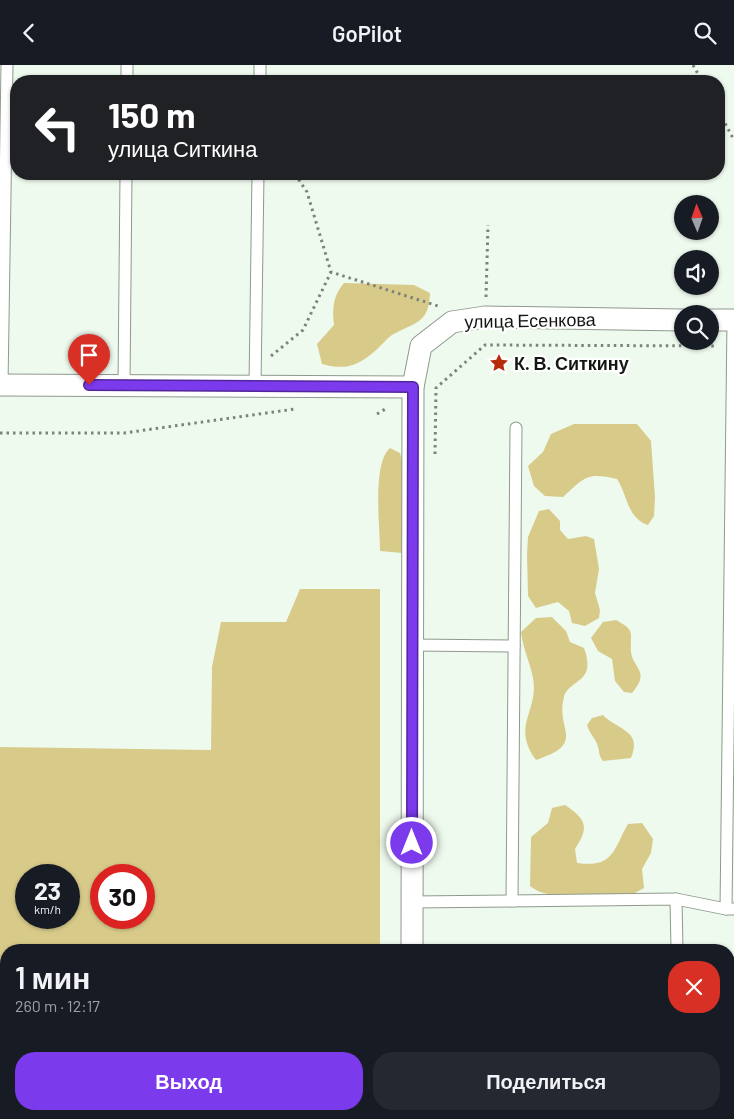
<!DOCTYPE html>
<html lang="ru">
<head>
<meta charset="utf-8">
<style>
	:root { --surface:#171b24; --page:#242831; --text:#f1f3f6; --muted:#9ea1a6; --accent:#7c3aed }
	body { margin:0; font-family:Barlow,sans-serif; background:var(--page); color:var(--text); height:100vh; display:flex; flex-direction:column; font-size:19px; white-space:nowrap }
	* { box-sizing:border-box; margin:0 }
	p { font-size:16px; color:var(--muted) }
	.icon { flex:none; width:28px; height:28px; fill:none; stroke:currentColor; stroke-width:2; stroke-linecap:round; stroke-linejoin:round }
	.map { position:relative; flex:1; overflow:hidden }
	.panel { position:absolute; left:0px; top:879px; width:735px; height:176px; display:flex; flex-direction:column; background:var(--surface); border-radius:20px 20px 0 0; box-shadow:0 1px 4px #0004 }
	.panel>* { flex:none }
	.banner { position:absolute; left:10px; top:10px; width:715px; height:105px; border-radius:20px; box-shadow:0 1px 4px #0004; background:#202124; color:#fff; overflow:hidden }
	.needle { width:32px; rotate:358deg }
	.buttons { position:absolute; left:674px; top:130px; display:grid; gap:10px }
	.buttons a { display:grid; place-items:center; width:45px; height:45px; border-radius:50%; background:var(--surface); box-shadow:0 1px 4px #0004; font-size:25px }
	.speed { position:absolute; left:15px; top:799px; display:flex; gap:10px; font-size:25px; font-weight:700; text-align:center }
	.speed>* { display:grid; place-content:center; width:65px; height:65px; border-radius:50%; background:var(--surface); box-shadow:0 1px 4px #0004; line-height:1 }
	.speed small { font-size:12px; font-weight:400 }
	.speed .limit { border:8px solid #d22; background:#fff; color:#111 }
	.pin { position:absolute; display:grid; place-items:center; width:42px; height:42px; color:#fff; margin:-51px -21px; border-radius:50% 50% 50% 0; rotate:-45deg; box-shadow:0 0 5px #0007 }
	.pin .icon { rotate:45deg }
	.me { position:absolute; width:55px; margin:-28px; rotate:0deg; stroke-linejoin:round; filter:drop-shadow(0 0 4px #0008) }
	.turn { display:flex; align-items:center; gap:18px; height:105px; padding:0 15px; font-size:22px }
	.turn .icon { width:65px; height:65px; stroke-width:2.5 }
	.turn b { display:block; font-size:35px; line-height:42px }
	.round { display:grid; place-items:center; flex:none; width:52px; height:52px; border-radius:20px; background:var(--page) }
	.summary { display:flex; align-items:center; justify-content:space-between; height:85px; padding:0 15px }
	h1 { font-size:30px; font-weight:600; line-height:38px }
	.cta { display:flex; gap:10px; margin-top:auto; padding:10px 15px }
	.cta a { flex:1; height:58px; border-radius:20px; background:var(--accent); color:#fff; font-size:20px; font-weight:600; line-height:58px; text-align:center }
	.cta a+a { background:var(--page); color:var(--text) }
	header { display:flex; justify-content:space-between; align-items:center; height:65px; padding:0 15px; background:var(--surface); font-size:22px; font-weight:600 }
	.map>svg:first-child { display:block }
	.green { fill:#d8cb8a; fill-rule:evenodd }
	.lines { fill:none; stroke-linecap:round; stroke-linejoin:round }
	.lane-casing { stroke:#8f998d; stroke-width:13 }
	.street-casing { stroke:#8f998d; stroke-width:23 }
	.path { stroke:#7c837b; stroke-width:3; stroke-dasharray:2.5 4; stroke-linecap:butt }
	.lane { stroke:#fff; stroke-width:11 }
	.street { stroke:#fff; stroke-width:21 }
	.route-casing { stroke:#51269a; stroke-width:12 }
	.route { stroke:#7c3aed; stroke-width:9 }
	.labels { text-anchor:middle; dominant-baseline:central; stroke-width:4.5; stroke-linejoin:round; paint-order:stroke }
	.street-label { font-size:18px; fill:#131712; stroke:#fff }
	.poi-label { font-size:18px; font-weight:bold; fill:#131712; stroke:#fff; text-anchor:start }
</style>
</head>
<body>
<header><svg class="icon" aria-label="back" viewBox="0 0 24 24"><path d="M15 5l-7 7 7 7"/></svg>GoPilot<svg class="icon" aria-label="search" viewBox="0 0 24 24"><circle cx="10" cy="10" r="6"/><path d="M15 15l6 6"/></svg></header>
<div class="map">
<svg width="734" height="1054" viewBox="0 0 734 1054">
	<rect width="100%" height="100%" fill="#effaee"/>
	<!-- green -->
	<g class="green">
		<path d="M344,218l70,2 16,8c-1,31 -15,29 -38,42 -6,4 -11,11 -17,16 -18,16 -31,19 -53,13l-5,-20 17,-19c-2,-17 -1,-29 10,-42z"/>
		<path d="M574,359h63l14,17 4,56 -1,19 -6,9c-21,-7 -20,-29 -31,-46 -30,-7 -32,-2 -54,18l-18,-1 -11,-10 -6,-20 15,-14 8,-18z"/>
		<path d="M390,383l10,5 4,15 -1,85 -23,-2c0,-25 -8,-87 10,-103z"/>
		<polygon points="549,444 560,456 560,465 568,474 586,471 594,474 599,504 595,528 600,545 599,553 585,561 572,558 569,546 558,537 536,543 528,531 527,489 528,472 539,446"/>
		<path d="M300,524h80v361h-374v164h374v5h-380v-372l211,3 1,-83 9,-45h65zM26,810h43v42h-43zM101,810h43v42h-43z"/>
		<path d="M552,552l14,14 4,11 14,6c13,36 -14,30 -20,49 -9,33 24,46 -28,63 -25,-35 3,-48 -3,-82 -3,-16 -10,-29 -12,-46l15,-14z"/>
		<path d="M616,555c20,11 14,12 15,32 2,17 20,19 1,41l-8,-1 -9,-11 -3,-22 -14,-8 -7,-13 12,-16z"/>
		<path d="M603,650c14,15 40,15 28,43l-28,3c-5,-6 -3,-10 -6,-17 -2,-6 -8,-11 -10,-19l5,-7z"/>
		<path d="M565,740c21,14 25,22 10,44l2,14c37,5 36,-13 51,-39l14,-1 11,16 -2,14 -9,16 2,19 -9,5c-26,1 -85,11 -105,-7l1,-49 17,-14 4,-15z"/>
	</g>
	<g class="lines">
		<!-- lane casing -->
		<g class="lane-casing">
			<g id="lane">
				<polyline points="127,16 127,0"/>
				<polyline points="260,16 260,0"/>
				<polyline points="733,255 726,844 734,844"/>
				<polyline points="2,320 7,0"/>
				<polyline points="124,320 126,109"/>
				<polyline points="255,321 258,109"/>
				<polyline points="413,580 514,581"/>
				<polyline points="676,834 677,885"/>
				<polyline points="512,836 516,363"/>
				<polyline points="412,837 676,834 726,844"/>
				<polyline points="729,942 734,942"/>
				<polyline points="698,1054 698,1049"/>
			</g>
		</g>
		<!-- street casing -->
		<g class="street-casing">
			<g id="street">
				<polyline points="710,255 734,255"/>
				<polyline points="0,320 413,322"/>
				<polyline points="412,885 413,322 421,281 452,257 485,252 682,255"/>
				<polyline points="412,1054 412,1049"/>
			</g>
		</g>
		<!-- path -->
		<g class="path">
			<polyline points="693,0 702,16"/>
			<polyline points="719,47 734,75"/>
			<polyline points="295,109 307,127 331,207 438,241"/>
			<polyline points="486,232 488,160"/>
			<polyline points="271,291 303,265 331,207"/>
			<polyline points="377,349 387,343"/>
			<polyline points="0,368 124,368 295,344"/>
			<polyline points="435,389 436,323 485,280 717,281"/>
		</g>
		<!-- lane -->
		<use href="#lane" class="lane"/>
		<!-- street -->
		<use href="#street" class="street"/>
	</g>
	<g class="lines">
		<!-- route casing -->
		<g class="route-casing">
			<polyline id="route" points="89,320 413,322 412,778"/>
		</g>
		<!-- route -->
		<use href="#route" class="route"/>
	</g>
	<!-- icons -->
	<defs>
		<g id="sight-bare" transform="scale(1.5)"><path d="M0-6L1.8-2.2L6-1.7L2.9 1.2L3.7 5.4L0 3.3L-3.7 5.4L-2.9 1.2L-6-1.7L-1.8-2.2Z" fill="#b72b0b" stroke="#fff" stroke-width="2.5" paint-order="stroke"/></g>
	</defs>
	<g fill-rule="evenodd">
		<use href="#sight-bare" x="499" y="298"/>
	</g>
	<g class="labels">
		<!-- street labels -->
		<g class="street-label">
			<text transform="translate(530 255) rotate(-1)">улица Есенкова</text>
		</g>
		<!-- poi labels -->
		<g class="poi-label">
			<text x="514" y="298">К. В. Ситкину</text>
		</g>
	</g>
</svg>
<div class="buttons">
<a><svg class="needle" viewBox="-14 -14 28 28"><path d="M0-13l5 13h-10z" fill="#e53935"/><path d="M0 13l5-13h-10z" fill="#9ea1a6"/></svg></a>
<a><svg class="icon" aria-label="sound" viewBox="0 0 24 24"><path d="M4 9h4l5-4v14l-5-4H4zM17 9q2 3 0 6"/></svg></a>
<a><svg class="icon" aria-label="search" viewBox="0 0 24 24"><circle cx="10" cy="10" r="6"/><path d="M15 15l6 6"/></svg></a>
</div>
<div class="speed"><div>23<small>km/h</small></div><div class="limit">30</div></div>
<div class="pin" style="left:89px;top:320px;background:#d93025"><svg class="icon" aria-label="arrive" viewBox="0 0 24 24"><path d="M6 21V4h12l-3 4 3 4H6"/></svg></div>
<svg class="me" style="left:412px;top:778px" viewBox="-20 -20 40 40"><circle r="17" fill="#7c3aed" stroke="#fff" stroke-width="3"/><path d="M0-11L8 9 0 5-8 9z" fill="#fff"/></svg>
<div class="banner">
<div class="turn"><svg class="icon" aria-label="left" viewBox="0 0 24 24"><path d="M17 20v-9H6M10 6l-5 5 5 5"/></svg><div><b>150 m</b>улица Ситкина</div></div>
</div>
<section class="panel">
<div class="summary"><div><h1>1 мин</h1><p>260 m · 12:17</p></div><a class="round" style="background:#d93025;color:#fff"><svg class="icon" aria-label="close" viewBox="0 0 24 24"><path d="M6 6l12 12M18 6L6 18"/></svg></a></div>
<div class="cta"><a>Выход</a><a>Поделиться</a></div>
</section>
</div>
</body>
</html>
